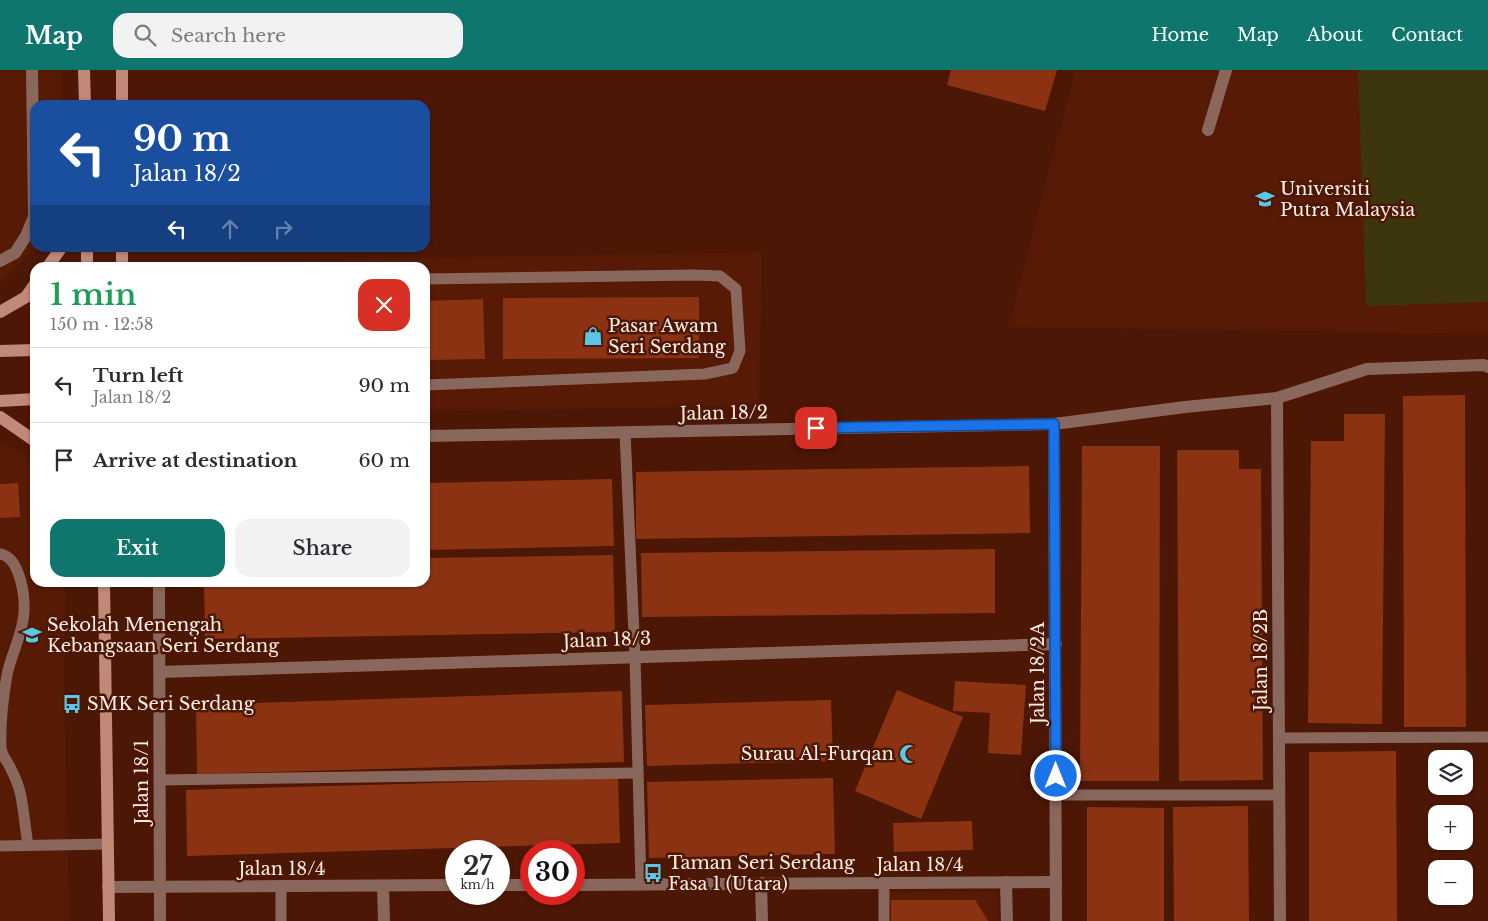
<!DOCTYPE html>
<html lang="en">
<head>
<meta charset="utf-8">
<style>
	:root { --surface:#fff; --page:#f2f2f3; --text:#2b2b33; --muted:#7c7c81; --line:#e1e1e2; --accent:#0f766e }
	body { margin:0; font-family:"Libre Baskerville",serif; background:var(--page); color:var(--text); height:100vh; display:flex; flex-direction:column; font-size:19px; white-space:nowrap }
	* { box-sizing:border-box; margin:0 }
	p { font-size:16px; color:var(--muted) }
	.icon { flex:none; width:28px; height:28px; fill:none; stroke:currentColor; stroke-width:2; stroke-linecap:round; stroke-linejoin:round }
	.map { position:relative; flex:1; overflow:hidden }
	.sheet { position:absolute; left:30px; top:192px; width:400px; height:325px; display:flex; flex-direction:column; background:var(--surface); border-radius:15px; box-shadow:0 1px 4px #0004 }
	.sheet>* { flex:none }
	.banner { position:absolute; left:30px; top:30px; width:400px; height:152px; border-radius:15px; box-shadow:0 1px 4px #0004; background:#1a4fa0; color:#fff; overflow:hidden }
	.controls { position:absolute; left:1428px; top:680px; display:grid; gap:10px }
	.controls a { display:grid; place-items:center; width:45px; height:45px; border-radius:10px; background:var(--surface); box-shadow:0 1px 4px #0004; font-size:25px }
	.speed { position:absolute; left:445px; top:770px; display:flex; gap:10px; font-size:25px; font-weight:700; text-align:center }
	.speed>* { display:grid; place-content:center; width:65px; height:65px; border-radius:50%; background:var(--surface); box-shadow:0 1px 4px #0004; line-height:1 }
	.speed small { font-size:12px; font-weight:400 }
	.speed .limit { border:8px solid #d22; background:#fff; color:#111 }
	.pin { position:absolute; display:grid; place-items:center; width:42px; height:42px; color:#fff; margin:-21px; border-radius:10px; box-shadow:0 2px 8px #0006 }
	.me { position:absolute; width:55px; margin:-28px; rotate:0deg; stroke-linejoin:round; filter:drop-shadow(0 0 4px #0008) }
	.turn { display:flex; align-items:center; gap:18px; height:105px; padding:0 20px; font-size:22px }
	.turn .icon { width:65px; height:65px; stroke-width:2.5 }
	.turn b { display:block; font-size:35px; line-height:42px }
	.lanes { display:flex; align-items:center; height:48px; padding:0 20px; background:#0003; justify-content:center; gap:25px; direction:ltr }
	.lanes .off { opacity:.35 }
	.round { display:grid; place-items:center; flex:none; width:52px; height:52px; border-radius:15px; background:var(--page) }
	.head { display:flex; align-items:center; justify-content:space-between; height:85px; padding:0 20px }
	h1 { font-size:30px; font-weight:600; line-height:38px; color:#1e9e55 }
	.cta { display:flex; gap:10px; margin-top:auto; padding:10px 20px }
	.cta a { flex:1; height:58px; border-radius:15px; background:var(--accent); color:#fff; font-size:20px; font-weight:600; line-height:58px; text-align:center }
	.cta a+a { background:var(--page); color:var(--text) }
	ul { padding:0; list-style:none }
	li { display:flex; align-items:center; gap:15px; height:75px; padding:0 20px; border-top:1px solid var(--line) }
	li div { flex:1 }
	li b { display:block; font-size:19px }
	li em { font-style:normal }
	header { display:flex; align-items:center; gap:30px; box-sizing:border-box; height:70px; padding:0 25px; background:var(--accent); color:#fff }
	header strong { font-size:24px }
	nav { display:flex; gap:28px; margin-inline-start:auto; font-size:18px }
	.search { width:350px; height:45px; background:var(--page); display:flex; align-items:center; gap:12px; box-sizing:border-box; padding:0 18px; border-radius:15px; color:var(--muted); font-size:19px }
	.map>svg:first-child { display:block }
	.built { fill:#561a05 }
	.green { fill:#3d350b }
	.building { fill:#8b3213 }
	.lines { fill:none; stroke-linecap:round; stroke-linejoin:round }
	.lane { stroke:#8a675d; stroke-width:11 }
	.street { stroke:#8a675d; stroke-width:12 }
	.secondary { stroke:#c18978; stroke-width:12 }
	.route-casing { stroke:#114b97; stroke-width:12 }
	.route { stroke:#1a73e8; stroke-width:9 }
	.labels { text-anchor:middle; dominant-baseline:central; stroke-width:5; stroke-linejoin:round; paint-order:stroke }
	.poi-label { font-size:18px; fill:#ffede7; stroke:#4c1705; text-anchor:start }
	.street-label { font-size:18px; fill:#ffede7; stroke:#4c1705 }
</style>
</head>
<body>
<header>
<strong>Map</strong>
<div class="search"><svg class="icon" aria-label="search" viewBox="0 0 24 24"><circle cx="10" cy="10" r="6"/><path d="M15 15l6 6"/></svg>Search here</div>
<nav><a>Home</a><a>Map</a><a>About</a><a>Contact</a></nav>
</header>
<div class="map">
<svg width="1488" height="851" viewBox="0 0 1488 851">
	<rect width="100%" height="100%" fill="#4c1705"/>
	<!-- built -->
	<g class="built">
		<polygon points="0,0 62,0 62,35 35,35 35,178 0,213"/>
		<polygon points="1075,0 1488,0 1488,264 1008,257"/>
		<polygon points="762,182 759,335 425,342 425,198 180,198 180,193"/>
		<polygon points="0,371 22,382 35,392 35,512 65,513 64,617 70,851 0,851"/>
		<polygon points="997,821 997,851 890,851 890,822"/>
	</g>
	<!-- green -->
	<polygon class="green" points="1358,0 1488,0 1488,232 1366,236"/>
	<!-- building -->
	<g class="building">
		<polygon points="951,0 1057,0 1045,41 947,15"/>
		<polygon points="699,227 699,288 503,289 503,228"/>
		<polygon points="483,229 485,289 425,290 425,231"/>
		<polygon points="1465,325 1466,657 1404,657 1403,326"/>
		<polygon points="1344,344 1385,344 1382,654 1308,653 1311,371 1344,371"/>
		<polygon points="1082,376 1160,376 1159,711 1080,711"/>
		<polygon points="1177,380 1239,380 1239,399 1261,399 1263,710 1179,711"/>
		<polygon points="1029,396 1030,463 636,469 636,402"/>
		<polygon points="612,409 614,476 425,480 425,413"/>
		<polygon points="18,413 20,447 0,448 0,414"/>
		<polygon points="995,479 995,543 642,547 641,483"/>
		<polygon points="613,485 615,562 205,569 204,512 425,512 425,488"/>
		<polygon points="955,611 1026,615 1021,685 988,683 990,643 953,641"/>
		<polygon points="897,620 963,647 921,749 855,721"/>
		<polygon points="622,621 624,692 197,704 196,635"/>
		<polygon points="831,630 833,691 647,696 645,635"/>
		<polygon points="1396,681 1397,851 1309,851 1309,682"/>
		<polygon points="618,708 620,773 187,786 186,720"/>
		<polygon points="833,708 835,784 649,788 647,712"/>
		<polygon points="1248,736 1249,851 1174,851 1173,737"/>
		<polygon points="1087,737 1164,738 1164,851 1087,851"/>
		<polygon points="972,751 973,780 894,782 893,753"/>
		<polygon points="891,830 975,830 988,851 891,851"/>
	</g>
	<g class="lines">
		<!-- lane -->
		<g class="lane">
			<polyline points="425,209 695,205 720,206 736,219 740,281 733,298 705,304 425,315"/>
			<polyline points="625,362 635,587 641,814"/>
			<path d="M0,484c20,3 25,42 24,58 -1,22 -13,42 -17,63 -4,23 -7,48 -6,72 0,7 6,14 9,20 4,8 8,17 10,25 4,17 5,36 8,53"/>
			<polyline points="1279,668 1488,667"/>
			<polyline points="160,710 638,703"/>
			<polyline points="1056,725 1279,725"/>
			<polyline points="0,776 108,774"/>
			<polyline points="884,813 884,851"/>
			<polyline points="281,816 281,851"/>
		</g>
		<!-- street -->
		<g class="street">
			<polyline points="1208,60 1226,0"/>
			<polyline points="0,191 15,183 26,166 34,147 32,0"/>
			<polyline points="1277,328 1280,851"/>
			<polyline points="1054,354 1056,851"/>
			<polyline points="425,366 1054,354 1185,337 1277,328 1367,299 1484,295 1488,297"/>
			<polyline points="159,512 160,851"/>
			<polyline points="160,602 1056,574"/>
			<polyline points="1006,812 1007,851"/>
			<polyline points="761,813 762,851"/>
			<polyline points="499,815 531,815"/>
			<polyline points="574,815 1056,812"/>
			<polyline points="383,816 384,851"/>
			<polyline points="108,817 456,815"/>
		</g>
		<!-- secondary -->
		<g class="secondary">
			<polyline points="84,0 85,35"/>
			<polyline points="122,0 122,35"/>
			<polyline points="87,178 87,198"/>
			<polyline points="122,178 122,198"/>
			<polyline points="47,198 61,178"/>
			<polyline points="0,242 26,227 35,214"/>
			<polyline points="0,281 35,280"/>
			<polyline points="0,331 35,329"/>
			<polyline points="0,347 35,371"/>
			<polyline points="104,512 109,851"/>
		</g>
	</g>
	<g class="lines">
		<!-- route casing -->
		<g class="route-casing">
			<polyline id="route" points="816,358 1054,354 1056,706"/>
		</g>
		<!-- route -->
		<use href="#route" class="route"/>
	</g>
	<!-- icons -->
	<defs>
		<g id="university-bare" transform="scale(1.5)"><path d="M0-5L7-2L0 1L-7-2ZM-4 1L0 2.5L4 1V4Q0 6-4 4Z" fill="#5ac8e5" stroke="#4c1705" stroke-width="2.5" paint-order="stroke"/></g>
		<g id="shop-bare" transform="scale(1.5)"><path d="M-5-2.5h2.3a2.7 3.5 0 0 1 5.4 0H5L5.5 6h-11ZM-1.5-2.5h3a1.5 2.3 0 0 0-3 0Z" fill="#5ac8e5" stroke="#4c1705" stroke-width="2.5" paint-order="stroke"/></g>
		<g id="school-bare" transform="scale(1.5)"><path d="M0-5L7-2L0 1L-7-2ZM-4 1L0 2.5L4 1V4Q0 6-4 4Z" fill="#5ac8e5" stroke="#4c1705" stroke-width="2.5" paint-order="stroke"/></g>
		<g id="bus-bare" transform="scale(1.5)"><path d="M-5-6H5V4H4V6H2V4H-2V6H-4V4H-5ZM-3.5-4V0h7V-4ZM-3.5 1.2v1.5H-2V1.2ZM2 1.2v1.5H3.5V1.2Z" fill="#5ac8e5" stroke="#4c1705" stroke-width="2.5" paint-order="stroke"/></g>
		<g id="mosque-bare" transform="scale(1.5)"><path d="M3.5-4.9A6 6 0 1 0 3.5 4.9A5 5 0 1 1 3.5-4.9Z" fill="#5ac8e5" stroke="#4c1705" stroke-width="2.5" paint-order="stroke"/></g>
	</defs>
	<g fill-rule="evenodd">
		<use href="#university-bare" x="1265" y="129"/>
		<use href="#shop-bare" x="593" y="266"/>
		<use href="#school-bare" x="32" y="565"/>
		<use href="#bus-bare" x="72" y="634"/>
		<use href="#mosque-bare" x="909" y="684"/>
		<use href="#bus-bare" x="653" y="803"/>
	</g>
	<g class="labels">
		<!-- poi labels -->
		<g class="poi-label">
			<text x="1280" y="119">Universiti<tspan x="1280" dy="21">Putra Malaysia</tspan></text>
			<text x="608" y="256">Pasar Awam<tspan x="608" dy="21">Seri Serdang</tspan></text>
			<text x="47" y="555">Sekolah Menengah<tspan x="47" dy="21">Kebangsaan Seri Serdang</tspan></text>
			<text x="87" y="634">SMK Seri Serdang</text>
			<text x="894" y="684" text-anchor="end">Surau Al-Furqan</text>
			<text x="668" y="793">Taman Seri Serdang<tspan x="668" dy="21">Fasa 1 (Utara)</tspan></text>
		</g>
		<!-- street labels -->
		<g class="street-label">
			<text transform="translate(724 343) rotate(-1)">Jalan 18/2</text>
			<text transform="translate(607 570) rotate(-2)">Jalan 18/3</text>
			<text transform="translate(1261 590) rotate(-90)">Jalan 18/2B</text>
			<text transform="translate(1038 603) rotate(-90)">Jalan 18/2A</text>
			<text transform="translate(142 712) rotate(-90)">Jalan 18/1</text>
			<text x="920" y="795">Jalan 18/4</text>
			<text x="282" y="799">Jalan 18/4</text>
		</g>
	</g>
</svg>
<div class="controls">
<a><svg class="icon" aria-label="layers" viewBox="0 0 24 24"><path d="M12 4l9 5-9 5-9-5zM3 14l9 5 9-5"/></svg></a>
<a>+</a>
<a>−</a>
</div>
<div class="speed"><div>27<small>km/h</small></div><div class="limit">30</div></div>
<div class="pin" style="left:816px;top:358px;background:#d93025"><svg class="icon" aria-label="arrive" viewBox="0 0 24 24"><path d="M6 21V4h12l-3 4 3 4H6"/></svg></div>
<svg class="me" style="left:1056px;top:706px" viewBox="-20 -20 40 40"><circle r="17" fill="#1a73e8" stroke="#fff" stroke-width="3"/><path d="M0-11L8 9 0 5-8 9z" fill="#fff"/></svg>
<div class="banner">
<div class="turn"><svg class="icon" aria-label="left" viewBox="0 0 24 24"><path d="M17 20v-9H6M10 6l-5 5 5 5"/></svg><div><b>90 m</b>Jalan 18/2</div></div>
<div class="lanes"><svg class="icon" aria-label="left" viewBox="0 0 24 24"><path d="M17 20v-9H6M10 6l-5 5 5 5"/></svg><svg class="icon off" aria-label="ahead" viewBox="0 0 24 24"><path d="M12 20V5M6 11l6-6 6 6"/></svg><svg class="icon off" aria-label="right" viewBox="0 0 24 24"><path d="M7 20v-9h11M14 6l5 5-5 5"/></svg></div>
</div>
<section class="sheet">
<div class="head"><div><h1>1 min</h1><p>150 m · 12:58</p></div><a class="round" style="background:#d93025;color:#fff"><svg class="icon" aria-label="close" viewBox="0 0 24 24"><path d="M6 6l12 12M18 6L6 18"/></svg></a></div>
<ul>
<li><svg class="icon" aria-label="left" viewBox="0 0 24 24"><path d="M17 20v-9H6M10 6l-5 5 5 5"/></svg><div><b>Turn left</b><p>Jalan 18/2</p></div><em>90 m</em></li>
<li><svg class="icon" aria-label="arrive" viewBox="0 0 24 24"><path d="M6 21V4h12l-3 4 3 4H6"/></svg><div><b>Arrive at destination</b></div><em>60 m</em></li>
</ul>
<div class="cta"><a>Exit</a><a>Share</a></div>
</section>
</div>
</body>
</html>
